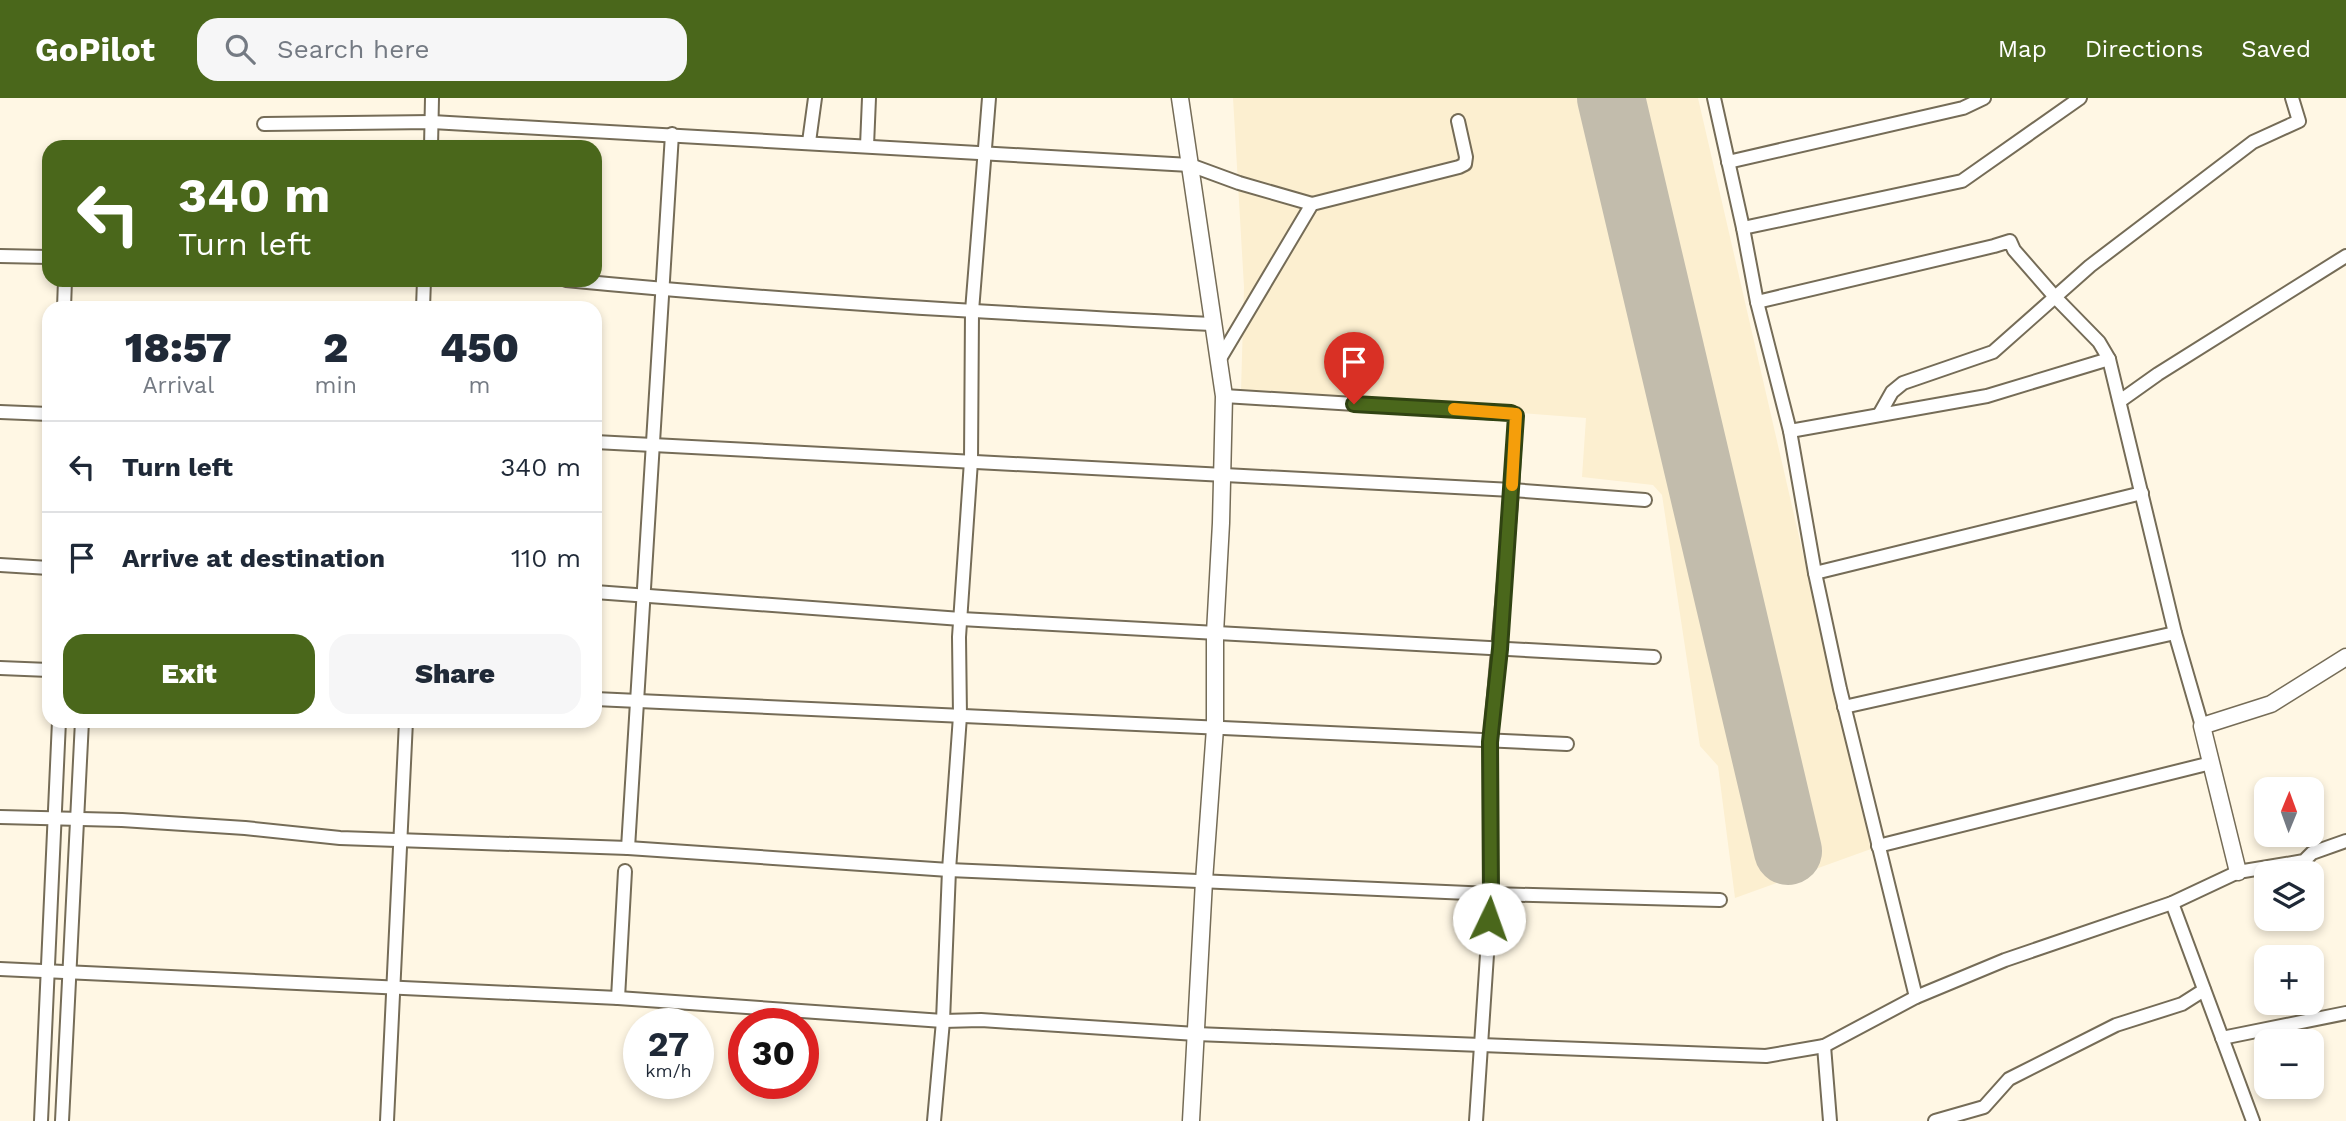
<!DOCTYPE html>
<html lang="en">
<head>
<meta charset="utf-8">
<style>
	:root { --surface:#fff; --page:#f6f6f7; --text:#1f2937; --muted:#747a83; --line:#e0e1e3; --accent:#4a671b }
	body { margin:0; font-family:"Work Sans",sans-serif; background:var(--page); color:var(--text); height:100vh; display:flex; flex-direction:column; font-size:26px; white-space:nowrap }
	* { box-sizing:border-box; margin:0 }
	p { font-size:23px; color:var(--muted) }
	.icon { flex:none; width:38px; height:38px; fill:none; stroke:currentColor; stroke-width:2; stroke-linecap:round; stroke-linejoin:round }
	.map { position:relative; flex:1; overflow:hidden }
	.details { position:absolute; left:42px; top:203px; width:560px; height:427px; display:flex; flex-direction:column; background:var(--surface); border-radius:21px; box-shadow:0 4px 10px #0003 }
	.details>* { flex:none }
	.hud { position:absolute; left:42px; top:42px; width:560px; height:147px; border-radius:21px; box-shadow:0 4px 10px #0003; background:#4a671b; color:#fff; overflow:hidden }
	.needle { width:46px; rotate:1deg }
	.tools { position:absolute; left:2254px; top:679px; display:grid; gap:14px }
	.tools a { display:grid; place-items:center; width:70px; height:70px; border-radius:14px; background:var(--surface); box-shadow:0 4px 10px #0003; font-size:35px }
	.speed { position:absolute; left:623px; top:910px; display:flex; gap:14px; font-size:35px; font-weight:700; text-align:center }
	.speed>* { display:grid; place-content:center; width:91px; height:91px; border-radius:50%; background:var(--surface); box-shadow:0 4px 10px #0003; line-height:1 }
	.speed small { font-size:18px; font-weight:400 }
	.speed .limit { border:10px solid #d22; background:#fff; color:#111 }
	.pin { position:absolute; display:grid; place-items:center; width:60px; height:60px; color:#fff; margin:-72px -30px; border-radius:50% 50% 50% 0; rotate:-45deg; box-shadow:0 0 7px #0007 }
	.pin .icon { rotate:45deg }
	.me { position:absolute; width:77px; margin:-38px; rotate:3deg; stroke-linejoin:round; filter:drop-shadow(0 0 5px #0008) }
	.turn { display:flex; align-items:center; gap:24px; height:147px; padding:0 21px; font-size:32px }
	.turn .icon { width:91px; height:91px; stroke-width:2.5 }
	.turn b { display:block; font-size:49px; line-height:60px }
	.eta { display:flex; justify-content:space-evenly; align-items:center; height:119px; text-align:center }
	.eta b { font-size:42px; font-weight:800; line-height:49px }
	.action { display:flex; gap:14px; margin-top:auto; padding:14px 21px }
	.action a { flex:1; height:80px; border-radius:21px; background:var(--accent); color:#fff; font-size:28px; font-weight:800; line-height:80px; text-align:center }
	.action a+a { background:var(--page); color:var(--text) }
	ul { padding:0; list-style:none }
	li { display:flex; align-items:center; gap:21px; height:91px; padding:0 21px; border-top:2px solid var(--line) }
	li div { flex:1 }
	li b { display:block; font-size:26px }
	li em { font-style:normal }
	header { display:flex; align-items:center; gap:42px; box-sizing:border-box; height:98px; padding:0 35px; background:var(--accent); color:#fff }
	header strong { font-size:33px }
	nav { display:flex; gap:38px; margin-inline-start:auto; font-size:24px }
	.search { width:490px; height:63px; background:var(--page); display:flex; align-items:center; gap:18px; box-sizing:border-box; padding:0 24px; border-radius:21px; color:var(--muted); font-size:26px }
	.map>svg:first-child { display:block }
	.built { fill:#fcefd0 }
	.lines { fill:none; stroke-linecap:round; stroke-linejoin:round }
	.runway { stroke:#c2bcac; stroke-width:68 }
	.minor-casing { stroke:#756c57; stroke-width:16 }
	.tertiary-casing { stroke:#756c57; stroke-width:19 }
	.minor { stroke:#fff; stroke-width:12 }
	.tertiary { stroke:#fff; stroke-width:16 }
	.route-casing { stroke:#304312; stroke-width:18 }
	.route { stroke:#4a671b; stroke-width:12 }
	.slow { stroke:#f59e0b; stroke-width:12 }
</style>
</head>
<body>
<header>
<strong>GoPilot</strong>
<div class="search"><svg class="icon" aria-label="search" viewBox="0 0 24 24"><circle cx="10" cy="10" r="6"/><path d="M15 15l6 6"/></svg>Search here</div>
<nav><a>Map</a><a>Directions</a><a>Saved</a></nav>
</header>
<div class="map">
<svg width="2346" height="1023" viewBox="0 0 2346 1023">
	<rect width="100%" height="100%" fill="#fff7e4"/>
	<!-- built -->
	<polygon class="built" points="1233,0 1698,0 1871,751 1735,800 1718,668 1700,648 1662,397 1653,387 1582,379 1586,320 1241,293 1244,189"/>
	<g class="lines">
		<!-- runway -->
		<polyline class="runway" points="1611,0 1788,753"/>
		<!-- minor casing -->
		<g class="minor-casing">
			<g id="minor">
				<polyline points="1714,0 1743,130 1757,204 1790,333 1815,475 1840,591 1916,899"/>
				<polyline points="264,26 432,24 1190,67 1239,85 1312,106"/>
				<polyline points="809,44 815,0"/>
				<polyline points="867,48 869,0"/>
				<polyline points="431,49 432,0"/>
				<polyline points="1728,64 1963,10 1984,0"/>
				<polyline points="1743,130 1962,83 2080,0"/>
				<polyline points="0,158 49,159"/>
				<path d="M566,182c215,21 431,33 646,44"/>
				<polyline points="1757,204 1994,148 2010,143 2014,152 2055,199 2099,244 2109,261 2175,535 2202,628"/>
				<polyline points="64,210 65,182"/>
				<polyline points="423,210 424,182"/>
				<polyline points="1218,264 1312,106 1459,69 1465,66 1466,59 1458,23"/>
				<polyline points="1224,298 1516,316 1512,392 1490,644 1491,796 1476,1023"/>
				<polyline points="2120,303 2158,276 2346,158"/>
				<polyline points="0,314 49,316"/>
				<polyline points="1879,317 1892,294 1903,285 1993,254 2090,168 2253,44 2299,23 2292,0"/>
				<polyline points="1790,333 1987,298 2109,261"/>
				<polyline points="595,344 1512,392 1645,402"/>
				<polyline points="0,467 49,470"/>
				<polyline points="1815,475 2142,395"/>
				<polyline points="595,494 961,521 1654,559"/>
				<polyline points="0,570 49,572"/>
				<polyline points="595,601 1567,646"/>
				<polyline points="1844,609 2175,535"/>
				<polyline points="0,719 122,722 245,730 340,740 628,750 949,772 1491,796 1720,802"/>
				<polyline points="1878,748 2211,665"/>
				<polyline points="628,750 672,36"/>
				<polyline points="2172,805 2253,1023"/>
				<polyline points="0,871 618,900 943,923 981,922 1196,936 1766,958 1824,948 1916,899 2005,862 2172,805 2238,774 2304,763 2312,755 2346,743"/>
				<polyline points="618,900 625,773"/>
				<polyline points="2222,940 2346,915"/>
				<polyline points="1824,948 1830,1023"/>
				<polyline points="41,1023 59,623"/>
				<polyline points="62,1023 82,623"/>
				<polyline points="387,1023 406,623"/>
				<polyline points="934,1023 943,923 949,772 960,618 959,539 971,363 972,213 989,0"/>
				<polyline points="1935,1023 1984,1009 2009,981 2116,927 2182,906 2204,892"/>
			</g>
		</g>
		<!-- tertiary casing -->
		<g class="tertiary-casing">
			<g id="tertiary">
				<polyline points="1180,0 1224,298 1221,425 1215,535 1215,630 1204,783 1191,1023"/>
				<polyline points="2238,774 2202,628 2271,606 2346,559"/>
			</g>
		</g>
		<!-- minor -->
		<use href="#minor" class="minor"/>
		<!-- tertiary -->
		<use href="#tertiary" class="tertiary"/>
	</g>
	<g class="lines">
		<!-- route casing -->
		<g class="route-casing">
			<polyline id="route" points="1354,306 1511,315 1516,318 1500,551 1490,644 1491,796 1489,821"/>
		</g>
		<!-- route -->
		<use href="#route" class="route"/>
		<!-- slow -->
		<polyline class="slow" points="1454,311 1516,316 1512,387"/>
	</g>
</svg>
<div class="tools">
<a><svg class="needle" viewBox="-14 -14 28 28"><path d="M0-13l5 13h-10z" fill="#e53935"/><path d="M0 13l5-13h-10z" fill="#747a83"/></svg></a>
<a><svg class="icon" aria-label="layers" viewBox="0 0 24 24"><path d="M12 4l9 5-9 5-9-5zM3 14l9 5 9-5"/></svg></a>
<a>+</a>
<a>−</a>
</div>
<div class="speed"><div>27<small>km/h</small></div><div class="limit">30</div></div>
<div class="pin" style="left:1354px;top:306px;background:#d93025"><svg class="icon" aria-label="arrive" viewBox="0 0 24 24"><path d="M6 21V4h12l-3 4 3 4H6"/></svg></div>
<svg class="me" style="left:1489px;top:821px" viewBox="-20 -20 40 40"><circle r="19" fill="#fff"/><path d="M0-13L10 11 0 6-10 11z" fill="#4a671b"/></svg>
<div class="hud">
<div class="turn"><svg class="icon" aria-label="left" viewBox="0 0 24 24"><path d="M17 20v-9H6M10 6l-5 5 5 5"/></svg><div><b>340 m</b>Turn left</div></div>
</div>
<section class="details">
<div class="eta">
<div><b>18:57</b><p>Arrival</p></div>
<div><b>2</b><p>min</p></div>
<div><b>450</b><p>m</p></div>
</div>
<ul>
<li><svg class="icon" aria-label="left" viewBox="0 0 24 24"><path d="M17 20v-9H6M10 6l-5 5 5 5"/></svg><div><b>Turn left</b></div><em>340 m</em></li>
<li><svg class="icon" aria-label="arrive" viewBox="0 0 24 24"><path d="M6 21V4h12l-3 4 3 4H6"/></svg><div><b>Arrive at destination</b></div><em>110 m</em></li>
</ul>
<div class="action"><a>Exit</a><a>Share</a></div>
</section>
</div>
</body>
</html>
